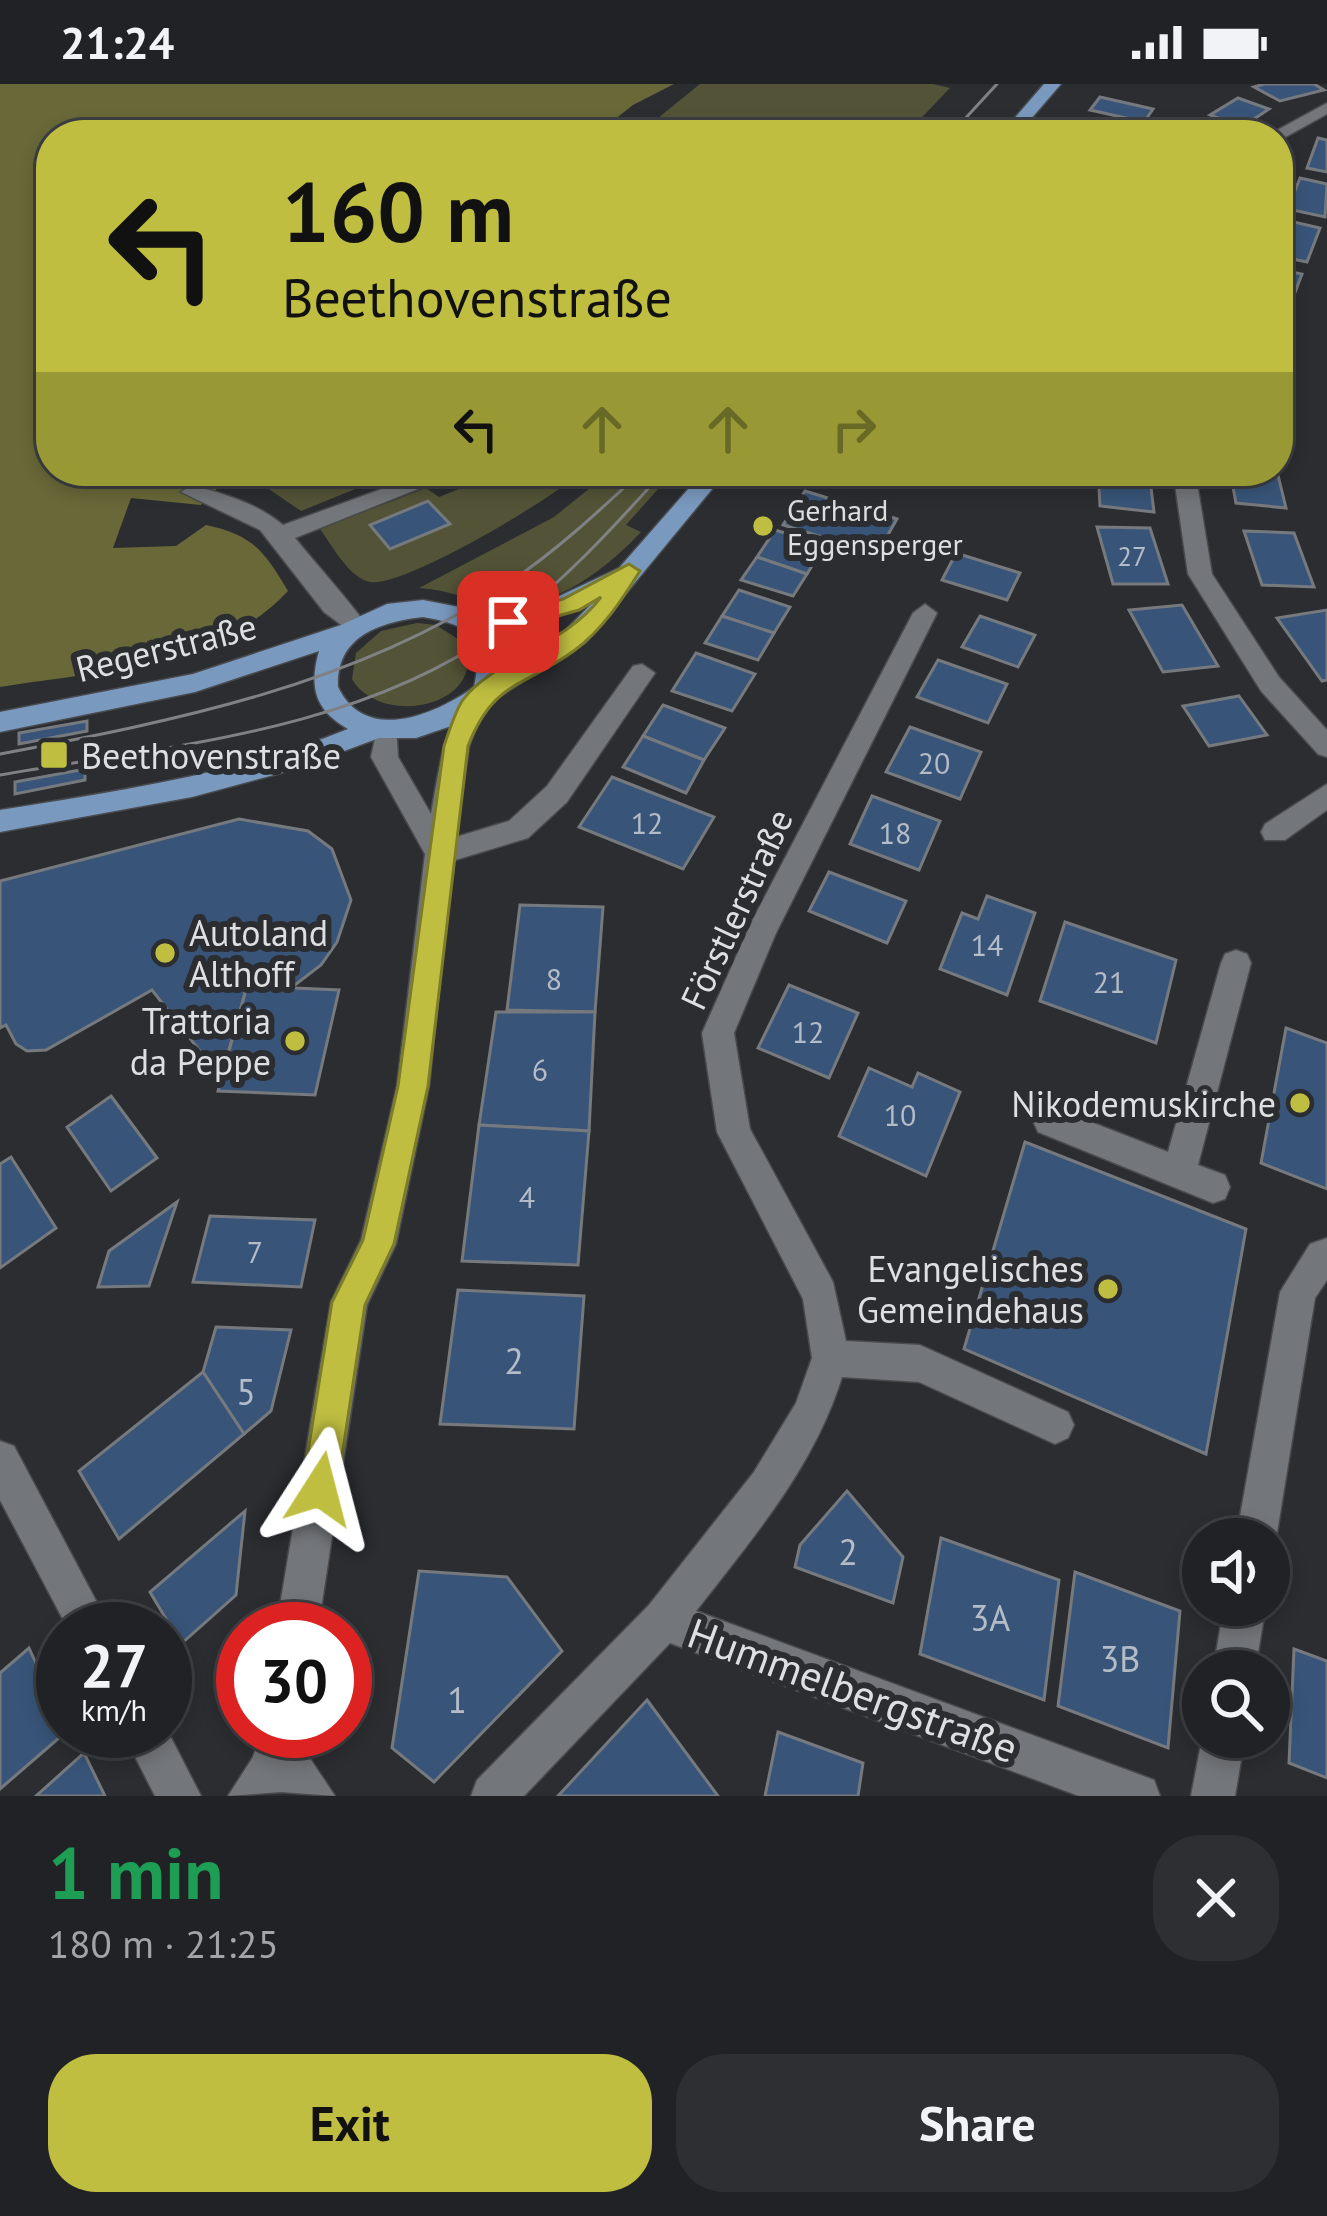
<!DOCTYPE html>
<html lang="en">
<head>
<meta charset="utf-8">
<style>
	:root { --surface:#202225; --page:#2d2f32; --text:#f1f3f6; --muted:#a2a4a7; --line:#3d3f42; --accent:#bfbe41 }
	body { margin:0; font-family:"PT Sans",sans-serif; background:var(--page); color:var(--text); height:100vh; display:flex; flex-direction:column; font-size:45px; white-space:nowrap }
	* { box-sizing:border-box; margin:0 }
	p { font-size:39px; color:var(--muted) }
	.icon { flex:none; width:66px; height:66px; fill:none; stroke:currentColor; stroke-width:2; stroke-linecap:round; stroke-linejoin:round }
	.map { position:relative; height:1712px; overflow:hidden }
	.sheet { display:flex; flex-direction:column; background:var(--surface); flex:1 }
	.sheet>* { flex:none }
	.hud { position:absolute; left:36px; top:36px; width:1257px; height:366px; border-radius:48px; box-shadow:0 6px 18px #0003,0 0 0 3px var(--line); background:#bfbe41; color:#111; overflow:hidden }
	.buttons { position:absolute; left:1182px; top:1434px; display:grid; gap:24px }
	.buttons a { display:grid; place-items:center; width:108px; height:108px; border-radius:50%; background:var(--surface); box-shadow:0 6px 18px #0003,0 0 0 3px var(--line); font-size:60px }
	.speed { position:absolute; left:36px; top:1518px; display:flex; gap:24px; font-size:60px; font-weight:700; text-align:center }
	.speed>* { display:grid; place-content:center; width:156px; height:156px; border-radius:50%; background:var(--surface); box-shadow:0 6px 18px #0003,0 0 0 3px var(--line); line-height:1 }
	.speed small { font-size:30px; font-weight:400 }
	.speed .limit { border:18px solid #d22; background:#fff; color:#111 }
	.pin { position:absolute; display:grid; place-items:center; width:102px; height:102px; color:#fff; margin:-51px; border-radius:24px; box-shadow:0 6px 18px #0006 }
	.me { position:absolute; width:132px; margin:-66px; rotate:9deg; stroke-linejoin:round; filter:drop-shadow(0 0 9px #0008) }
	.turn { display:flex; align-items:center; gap:42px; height:252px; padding:0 48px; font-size:54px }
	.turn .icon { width:156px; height:156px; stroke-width:2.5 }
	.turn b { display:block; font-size:84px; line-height:102px }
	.lanes { display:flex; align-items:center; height:114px; padding:0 48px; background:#0003; justify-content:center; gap:60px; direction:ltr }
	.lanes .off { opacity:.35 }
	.round { display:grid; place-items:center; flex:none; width:126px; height:126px; border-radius:48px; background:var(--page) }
	.summary { display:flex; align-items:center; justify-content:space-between; height:204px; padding:0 48px }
	h1 { font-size:72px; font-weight:800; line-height:90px; color:#1e9e55 }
	.button { display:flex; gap:24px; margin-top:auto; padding:24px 48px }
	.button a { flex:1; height:138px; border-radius:48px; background:var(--accent); color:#111; font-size:48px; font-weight:800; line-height:138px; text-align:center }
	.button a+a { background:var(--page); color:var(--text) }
	.status { display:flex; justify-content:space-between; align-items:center; height:84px; padding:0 60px; background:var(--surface); direction:ltr }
	.status svg { height:33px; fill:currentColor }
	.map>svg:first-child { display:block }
	.green { fill:#535437 }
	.forest { fill:#686838 }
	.building { fill:#385579; stroke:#76797d; stroke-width:3 }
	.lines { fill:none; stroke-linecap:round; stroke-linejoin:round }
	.minor-casing { stroke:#484a4d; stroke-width:3 }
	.major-casing { stroke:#484a4d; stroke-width:3 }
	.minor { fill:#73767a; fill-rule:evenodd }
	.major { fill:#7a99bf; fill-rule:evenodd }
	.tram { stroke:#7f8184; stroke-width:3 }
	.route { fill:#bfbe41; stroke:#7c7c2a; stroke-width:3 }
	.poi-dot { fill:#bfbe41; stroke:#2b2d31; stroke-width:4.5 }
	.labels { text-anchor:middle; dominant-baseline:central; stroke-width:12; stroke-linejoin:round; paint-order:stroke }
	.far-number-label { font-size:27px; fill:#b4bcc7 }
	.far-poi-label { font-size:30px; fill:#dddfe1; stroke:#2b2d31; text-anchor:start }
	.number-label { font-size:30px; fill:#b4bcc7 }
	.street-label { font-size:36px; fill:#dddfe1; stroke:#2b2d31 }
	.poi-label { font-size:36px; fill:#dddfe1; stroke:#2b2d31; text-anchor:end }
	.near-number-label { font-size:36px; fill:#b4bcc7 }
	.near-street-label { font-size:42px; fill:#dddfe1; stroke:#2b2d31 }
</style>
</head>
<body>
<div class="status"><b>21:24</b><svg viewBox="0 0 49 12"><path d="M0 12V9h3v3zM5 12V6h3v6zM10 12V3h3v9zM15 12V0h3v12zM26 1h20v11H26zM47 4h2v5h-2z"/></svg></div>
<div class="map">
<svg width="1327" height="1712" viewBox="0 0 1327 1712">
	<rect width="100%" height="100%" fill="#2b2d31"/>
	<!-- green -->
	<g class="green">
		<polygon points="700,0 933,0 950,4 905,51 637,51"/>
		<polygon points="257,387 400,387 301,427 251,393"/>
		<path d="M503,387h79c-26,26 -179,117 -212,111 -21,-4 -38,-37 -50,-53l106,-41 13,9z"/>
		<path d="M611,387h63l-48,54 15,7c-35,37 -84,76 -139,73 -28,-2 -54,-16 -83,-17l135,-71z"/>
		<path d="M417,539l19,2 28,18c25,63 -83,86 -112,36l4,-26 25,-22z"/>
	</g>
	<!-- forest -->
	<path class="forest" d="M0,0h674l-41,21 -38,30h-544v336h183l-33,34 -70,-7 -18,50 63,-2 30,-21c47,10 58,26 82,66 -74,79 -188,79 -288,96z"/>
	<!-- building -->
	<g class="building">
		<polygon points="1264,0 1314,0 1324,6 1280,17 1254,3"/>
		<polygon points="1100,13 1153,25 1144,38 1090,26"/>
		<polygon points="1238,14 1269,25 1242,43 1210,31"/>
		<polygon points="1318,54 1327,56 1327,88 1307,84"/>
		<polygon points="1300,94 1327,100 1325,133 1288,125"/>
		<polygon points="1281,135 1320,144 1307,178 1278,172"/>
		<polygon points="1278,185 1302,190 1288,227 1278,224"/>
		<polygon points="1098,387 1149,387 1154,428 1100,422"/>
		<polygon points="1230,387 1277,387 1286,424 1236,419"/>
		<polygon points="805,407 897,435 877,470 783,441"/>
		<polygon points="428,417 450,440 390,465 370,441"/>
		<polygon points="1097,443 1150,444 1168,500 1113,500"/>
		<polygon points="775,446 825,461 807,490 757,473"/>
		<polygon points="1244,447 1294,449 1314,503 1262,501"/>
		<polygon points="956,469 1020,489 1007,516 942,496"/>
		<polygon points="757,473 807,490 793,512 741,496"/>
		<polygon points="739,506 790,523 774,549 722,532"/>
		<polygon points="1182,521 1218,582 1163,588 1129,526"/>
		<polygon points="1327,526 1327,596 1322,597 1277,534"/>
		<polygon points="722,532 774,549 758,576 705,559"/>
		<polygon points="980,532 1035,551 1018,583 962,563"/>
		<polygon points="696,569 755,590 732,627 672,607"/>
		<polygon points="938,576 1007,600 988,639 917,613"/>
		<polygon points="1239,612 1267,651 1209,662 1183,622"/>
		<polygon points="663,621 725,644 704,676 643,652"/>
		<polygon points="87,637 87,647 19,660 19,649"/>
		<polygon points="910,643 981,668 960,715 886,688"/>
		<polygon points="643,652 704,676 686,709 623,683"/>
		<polygon points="85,685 85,696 15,710 15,698"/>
		<polygon points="612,693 714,733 683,785 579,743"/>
		<polygon points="872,712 940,737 919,786 850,760"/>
		<polygon points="239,735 308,747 332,765 351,816 337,858 321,881 291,904 247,902 221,994 152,906 46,966 27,967 16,960 6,941 0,944 0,797"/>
		<polygon points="829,788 906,817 887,859 809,827"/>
		<polygon points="987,812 1035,829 1007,911 940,885 962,829 978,835"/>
		<polygon points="520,821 603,823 595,928 507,926"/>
		<polygon points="1065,838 1176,876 1156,959 1040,917"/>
		<polygon points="789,901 858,929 829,994 758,964"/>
		<polygon points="247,902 339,906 315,1011 218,1007"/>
		<polygon points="496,928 595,928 589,1047 479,1041"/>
		<polygon points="1286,944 1327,959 1327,1105 1261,1079"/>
		<polygon points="869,984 912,1003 918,989 960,1008 926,1092 839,1052"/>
		<polygon points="111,1012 157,1074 111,1107 67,1043"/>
		<polygon points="479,1041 589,1047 578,1181 462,1177"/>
		<polygon points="1025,1058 1246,1145 1206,1370 964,1265"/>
		<polygon points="11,1073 56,1144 0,1184 0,1080"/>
		<polygon points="177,1118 149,1202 98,1203 109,1167"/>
		<polygon points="210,1132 315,1136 301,1203 193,1198"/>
		<polygon points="458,1206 584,1212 574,1345 440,1340"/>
		<polygon points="216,1243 291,1246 271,1327 244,1350 203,1288"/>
		<polygon points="203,1288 244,1350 119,1455 79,1387"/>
		<polygon points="847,1407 903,1473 893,1519 795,1483 800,1461"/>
		<polygon points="245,1427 236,1511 181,1560 150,1508"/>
		<polygon points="941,1454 1059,1496 1044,1616 920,1570"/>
		<polygon points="419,1487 507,1493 562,1567 434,1698 392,1664"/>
		<polygon points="1075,1488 1180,1527 1168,1664 1058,1622"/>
		<polygon points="29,1564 67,1647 0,1705 0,1589"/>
		<polygon points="1294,1565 1327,1577 1327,1694 1289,1679"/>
		<polygon points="647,1616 718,1712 558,1712"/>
		<polygon points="778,1648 863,1679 858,1712 765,1712"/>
		<polygon points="84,1669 105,1712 36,1712"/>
	</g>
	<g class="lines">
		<!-- minor casing -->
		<g class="minor-casing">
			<g id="minor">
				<polygon points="1327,19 1327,30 1282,55 1268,51"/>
				<path d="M431,387h32l-168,67c23,28 52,60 73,89l-12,9 -32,-24 -64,-82 -79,-38 11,-7c32,9 65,18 91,40z"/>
				<polygon points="1173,387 1195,387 1212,490 1279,593 1327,646 1327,673 1318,670 1261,607 1188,490"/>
				<path d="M925,520l12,9 -161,320 -42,100 16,96 83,153 13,59 74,4 148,67 6,13 -6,13 -13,6 -136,-62 -77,-5c-28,90 -89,161 -146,234l442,163 16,6 6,16h-81l-409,-153 -146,153h-53l6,-16 172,-175 105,-133 42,-69 16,-45 -9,-59 -86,-167 -15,-99 49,-110 162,-310z"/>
				<path d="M642,580l13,9 -88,129 -39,36 -76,23 -23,225 -33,158 -29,61 -49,324h-42l55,-327 30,-62 36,-154 28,-232 -54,-97 7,-33h18l2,33 33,57c7,-40 12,-78 31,-114h18l4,7 -15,39 -13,91 53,-16 38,-35 86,-120z"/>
				<polygon points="1327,700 1327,726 1285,756 1265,756 1261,748 1265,740"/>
				<polygon points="1236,866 1247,870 1251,879 1198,1081 1225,1091 1230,1103 1225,1115 1213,1119 1038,1048 1033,1037 1038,1026 1050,1022 1168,1068 1221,879 1225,870"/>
				<polygon points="1327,1154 1327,1196 1315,1214 1276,1455 1269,1470 1269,1455 1236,1455 1280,1208 1310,1160"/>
				<polygon points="0,1357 14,1362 111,1545 68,1545 0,1416"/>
				<polygon points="1224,1521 1266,1521 1255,1587 1213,1587"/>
				<polygon points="165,1642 201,1712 155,1712 122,1647 165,1647"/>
				<polygon points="262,1647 300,1647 311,1676 335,1712 281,1708 228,1712 253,1673"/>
				<polygon points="1203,1649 1203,1653 1245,1653 1235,1712 1191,1712"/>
			</g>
		</g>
		<!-- major casing -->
		<g class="major-casing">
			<g id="major">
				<polygon points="1044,0 1061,0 1017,51 1000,51"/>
				<path d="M704,387h23l-141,171 -132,83 -38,13h-37l-83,31 -104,28 -192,35v-22c118,-19 238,-36 348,-81 -34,-19 -39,-43 -29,-78l-124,41 -195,40v-20l193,-38 148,-49 46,-21 36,-4 41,8 15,9 57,-10 83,-39zM597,514l-39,40 -55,30 3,-13 -11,-23 55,-11zM423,533c49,8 61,20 51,70 -38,27 -108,58 -136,0 -2,-51 42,-65 85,-70z"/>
			</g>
		</g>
		<!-- minor -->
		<use href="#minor" class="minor"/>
		<!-- major -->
		<use href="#major" class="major"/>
		<!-- tram -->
		<g class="tram">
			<polyline points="950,51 997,0"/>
			<path d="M0,670c173,-33 352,-68 501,-166 52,-34 96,-75 141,-117"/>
			<path d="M0,691c167,-29 357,-43 499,-145 62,-45 114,-102 165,-159"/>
		</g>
	</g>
	<!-- route -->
	<path class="route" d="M629,480l11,7c-19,30 -37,58 -65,79 -52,38 -81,30 -107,96l-40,340 -34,158 -29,61 -28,184 -5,12 -12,6 -13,-6 -5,-12 30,-187 31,-62 35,-154 46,-340c5,-14 10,-32 18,-45 29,-41 103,-55 139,-104l-22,13 -71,20 -8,-2v-11l63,-18z"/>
	<!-- markers -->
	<g class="poi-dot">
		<circle cx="763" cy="442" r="12"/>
		<rect x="39" y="656" width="30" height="30" rx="6"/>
		<circle cx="165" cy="869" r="12"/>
		<circle cx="295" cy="957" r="12"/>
		<circle cx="1300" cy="1019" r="12"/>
		<circle cx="1108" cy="1205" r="12"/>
	</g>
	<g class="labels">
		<!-- far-number labels -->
		<g class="far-number-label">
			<text x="1132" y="472">27</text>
		</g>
		<!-- far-poi labels -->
		<g class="far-poi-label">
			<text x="787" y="425">Gerhard<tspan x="787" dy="34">Eggensperger</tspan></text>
		</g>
		<!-- number labels -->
		<g class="number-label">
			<text x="934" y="678">20</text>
			<text x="647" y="738">12</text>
			<text x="895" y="748">18</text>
			<text x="987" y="860">14</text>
			<text x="554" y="894">8</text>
			<text x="1109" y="897">21</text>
			<text x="808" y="947">12</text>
			<text x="540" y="985">6</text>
			<text x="900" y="1030">10</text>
			<text x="527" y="1112">4</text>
			<text x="255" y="1167">7</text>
		</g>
		<!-- street labels -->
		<g class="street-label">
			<text transform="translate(166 563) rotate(-14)">Regerstraße</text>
			<text transform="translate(736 825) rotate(-65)">Förstlerstraße</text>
		</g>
		<!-- poi labels -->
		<g class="poi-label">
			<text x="81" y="671" text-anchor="start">Beethovenstraße</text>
			<text x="189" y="848" text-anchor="start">Autoland<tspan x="189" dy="41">Althoff</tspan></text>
			<text x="271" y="936">Trattoria<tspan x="271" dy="41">da Peppe</tspan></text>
			<text x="1276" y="1019">Nikodemuskirche</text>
			<text x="1084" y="1184">Evangelisches<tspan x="1084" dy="41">Gemeindehaus</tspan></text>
		</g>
		<!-- near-number labels -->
		<g class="near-number-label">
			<text x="514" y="1276">2</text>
			<text x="246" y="1307">5</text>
			<text x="848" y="1467">2</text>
			<text x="990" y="1533">3A</text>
			<text x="1120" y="1574">3B</text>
			<text x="457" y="1615">1</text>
		</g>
		<!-- near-street labels -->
		<g class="near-street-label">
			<text transform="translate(853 1606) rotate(20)">Hummelbergstraße</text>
		</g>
	</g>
</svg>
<div class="buttons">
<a><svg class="icon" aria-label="sound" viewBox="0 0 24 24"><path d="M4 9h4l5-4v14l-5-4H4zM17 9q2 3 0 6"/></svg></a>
<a><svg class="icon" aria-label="search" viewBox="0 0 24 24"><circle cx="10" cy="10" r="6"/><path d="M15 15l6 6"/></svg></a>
</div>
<div class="speed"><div>27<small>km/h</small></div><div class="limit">30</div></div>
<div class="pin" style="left:508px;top:538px;background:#d93025"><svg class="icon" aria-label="arrive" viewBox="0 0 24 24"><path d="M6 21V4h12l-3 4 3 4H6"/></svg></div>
<svg class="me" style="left:320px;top:1405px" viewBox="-20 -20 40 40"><path d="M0-17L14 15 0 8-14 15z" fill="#bfbe41" stroke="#fff" stroke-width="4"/></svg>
<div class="hud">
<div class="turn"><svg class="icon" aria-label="left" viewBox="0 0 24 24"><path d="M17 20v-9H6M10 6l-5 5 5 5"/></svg><div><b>160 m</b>Beethovenstraße</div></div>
<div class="lanes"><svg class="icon" aria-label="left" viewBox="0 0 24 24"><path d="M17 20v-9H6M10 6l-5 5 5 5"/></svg><svg class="icon off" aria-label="ahead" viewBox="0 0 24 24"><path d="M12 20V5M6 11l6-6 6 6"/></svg><svg class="icon off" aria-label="ahead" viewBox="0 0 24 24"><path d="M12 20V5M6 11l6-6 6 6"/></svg><svg class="icon off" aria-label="right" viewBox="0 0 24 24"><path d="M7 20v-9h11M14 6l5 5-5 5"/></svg></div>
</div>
</div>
<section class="sheet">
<div class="summary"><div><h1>1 min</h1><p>180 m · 21:25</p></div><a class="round"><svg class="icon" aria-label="close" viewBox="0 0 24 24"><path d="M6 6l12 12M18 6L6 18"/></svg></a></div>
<div class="button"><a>Exit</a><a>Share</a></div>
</section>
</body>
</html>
